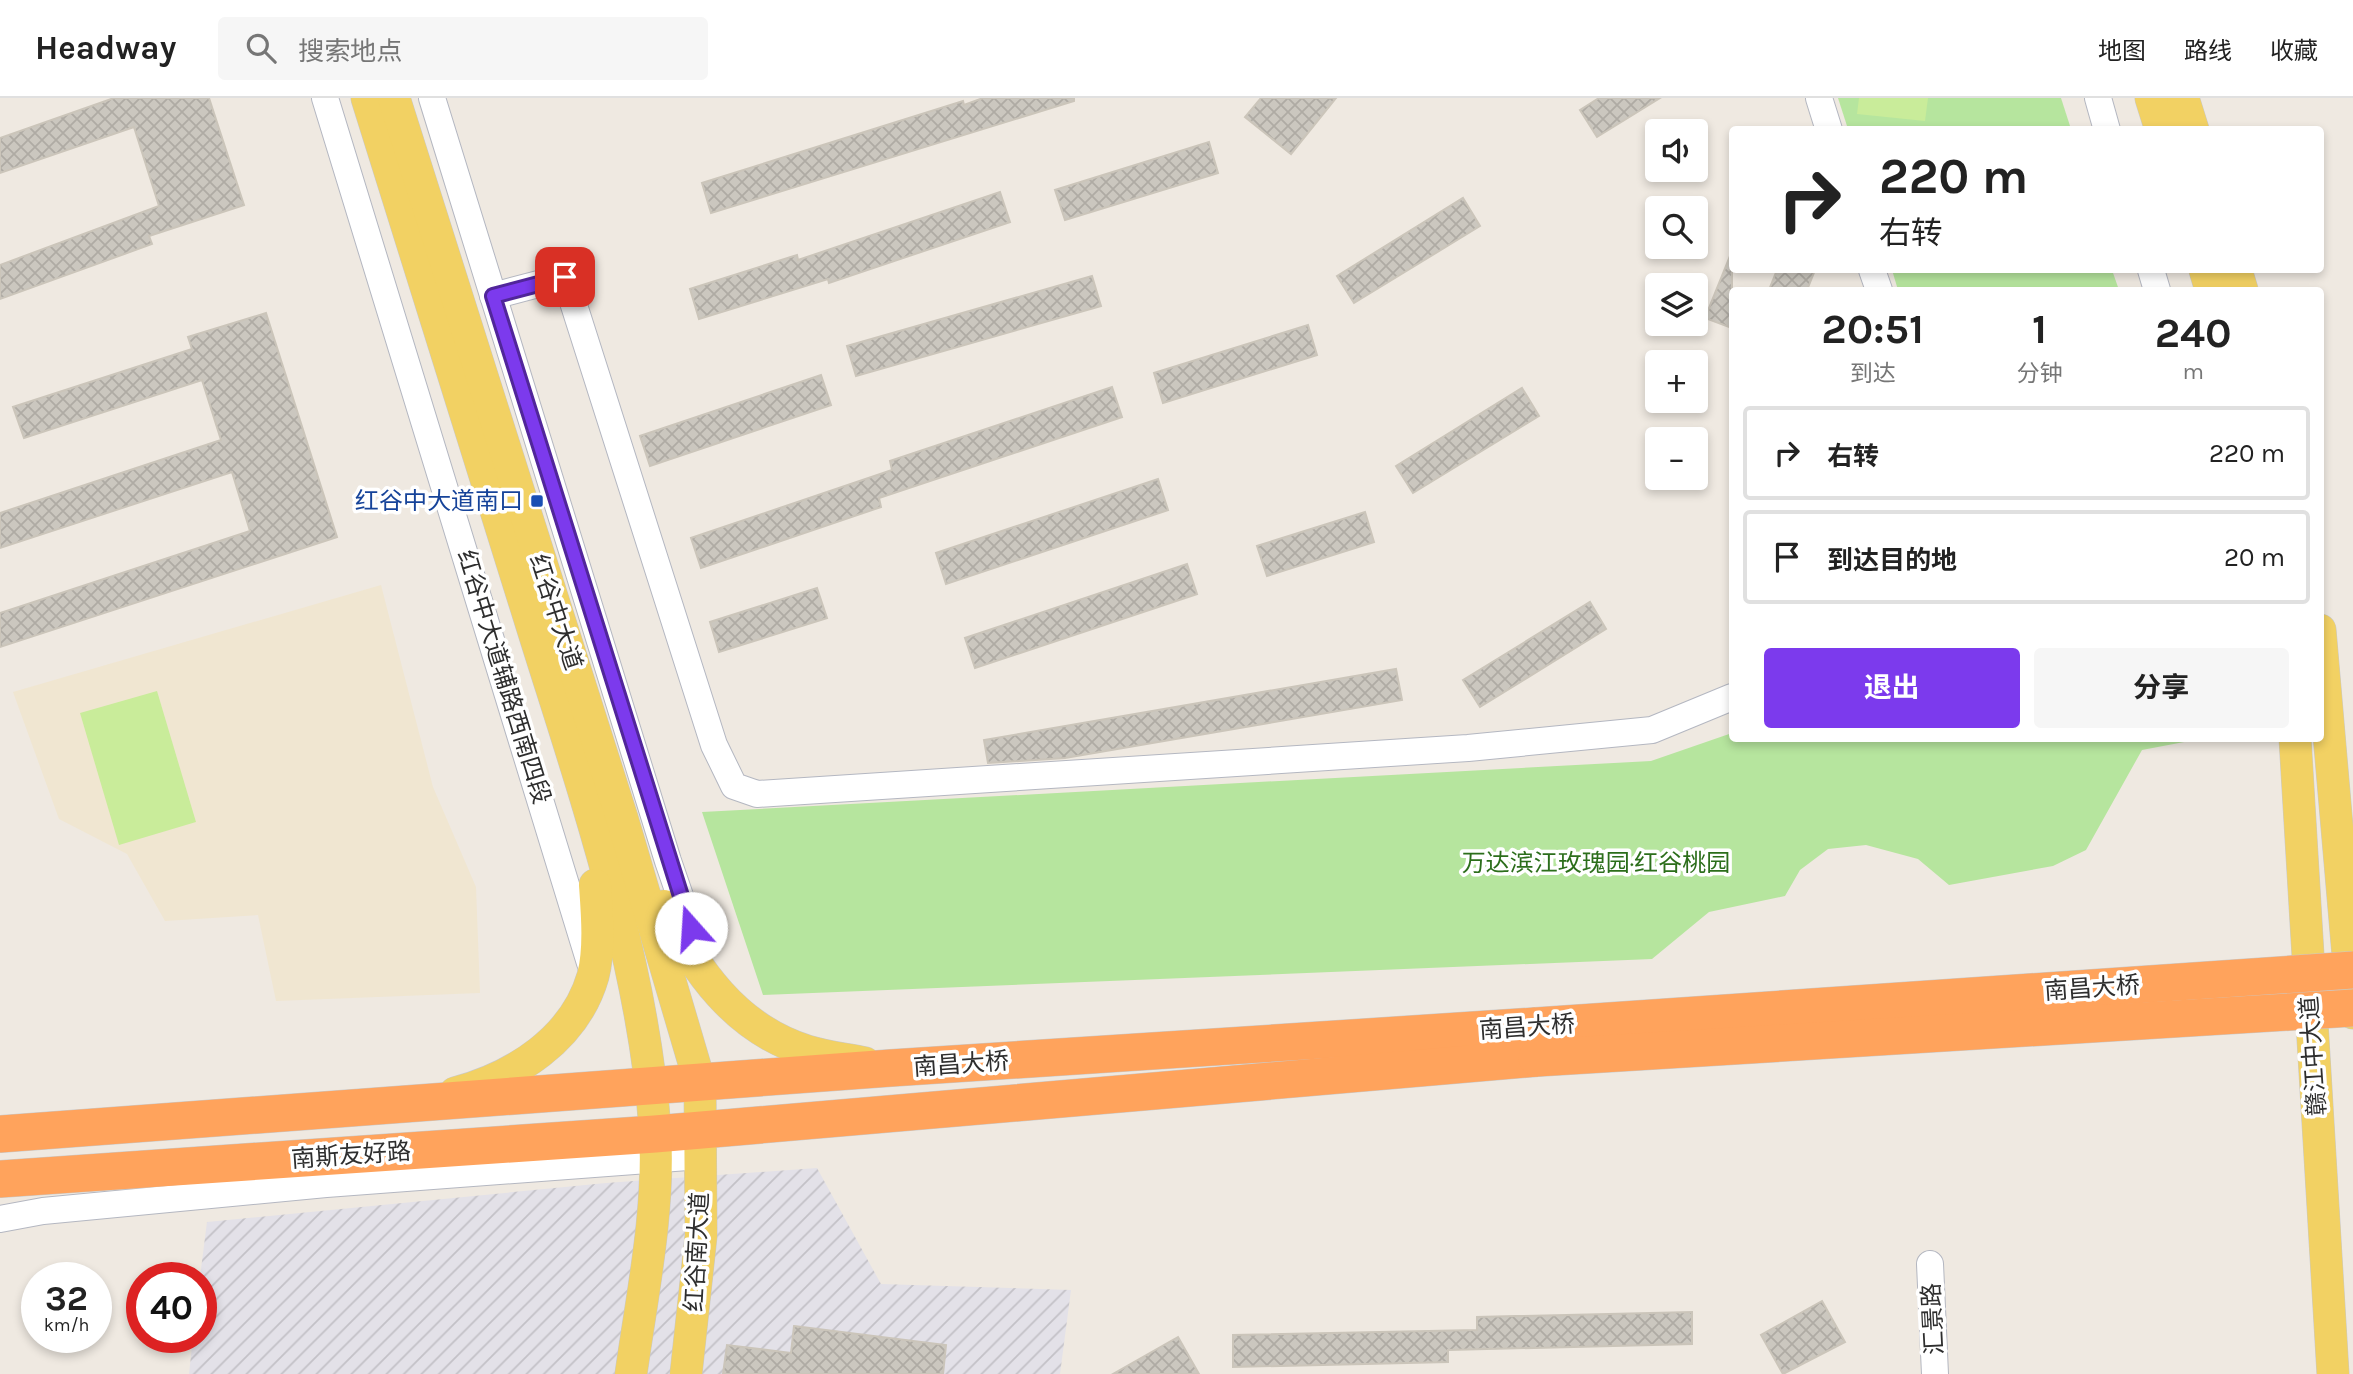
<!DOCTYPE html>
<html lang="zh">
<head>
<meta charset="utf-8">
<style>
	:root { --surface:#fff; --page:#f6f6f6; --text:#222; --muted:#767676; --line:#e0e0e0; --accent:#7c3aed }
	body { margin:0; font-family:Karla,"Noto Sans SC",sans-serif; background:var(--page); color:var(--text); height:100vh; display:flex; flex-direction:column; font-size:26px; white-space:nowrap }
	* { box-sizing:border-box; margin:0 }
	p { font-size:23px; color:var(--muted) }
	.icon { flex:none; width:38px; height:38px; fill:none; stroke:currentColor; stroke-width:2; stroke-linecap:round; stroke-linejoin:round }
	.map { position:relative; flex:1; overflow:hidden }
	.details { position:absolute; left:1729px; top:189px; width:595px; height:455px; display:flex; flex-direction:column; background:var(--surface); border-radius:7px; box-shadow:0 4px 10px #0003 }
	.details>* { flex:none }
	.guide { position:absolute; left:1729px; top:28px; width:595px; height:147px; border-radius:7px; box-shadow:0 4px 10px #0003; background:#fff; color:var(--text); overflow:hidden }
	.buttons { position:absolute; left:1645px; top:21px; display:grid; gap:14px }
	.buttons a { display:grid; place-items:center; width:63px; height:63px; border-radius:7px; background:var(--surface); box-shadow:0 4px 10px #0003; font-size:35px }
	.speed { position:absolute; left:21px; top:1164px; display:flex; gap:14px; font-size:35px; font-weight:700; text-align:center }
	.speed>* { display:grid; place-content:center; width:91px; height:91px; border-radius:50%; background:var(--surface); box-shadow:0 4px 10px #0003; line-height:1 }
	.speed small { font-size:18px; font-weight:400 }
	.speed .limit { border:10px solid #d22; background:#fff; color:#111 }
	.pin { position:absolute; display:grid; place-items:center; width:60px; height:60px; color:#fff; margin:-30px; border-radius:14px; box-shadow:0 4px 10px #0006 }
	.me { position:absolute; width:77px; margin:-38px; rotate:341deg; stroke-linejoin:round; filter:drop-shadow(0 0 5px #0008) }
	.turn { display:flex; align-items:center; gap:24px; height:147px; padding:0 35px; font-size:32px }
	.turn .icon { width:91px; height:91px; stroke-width:2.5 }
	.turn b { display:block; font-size:49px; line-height:60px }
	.eta { display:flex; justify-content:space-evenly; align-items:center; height:119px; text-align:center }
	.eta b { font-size:42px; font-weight:700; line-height:49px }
	.primary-button { display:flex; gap:14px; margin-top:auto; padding:14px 35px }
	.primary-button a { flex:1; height:80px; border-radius:7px; background:var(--accent); color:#fff; font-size:28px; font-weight:700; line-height:80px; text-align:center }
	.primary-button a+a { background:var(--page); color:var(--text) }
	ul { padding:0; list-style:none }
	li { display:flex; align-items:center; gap:21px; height:94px; margin:0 14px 10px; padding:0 21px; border:4px solid var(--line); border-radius:7px }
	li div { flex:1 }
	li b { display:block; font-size:26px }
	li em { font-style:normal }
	header { display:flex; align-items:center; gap:42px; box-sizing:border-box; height:98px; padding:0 35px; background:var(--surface); border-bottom:2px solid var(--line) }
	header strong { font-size:33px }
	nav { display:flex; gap:38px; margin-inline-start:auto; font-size:24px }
	.search { width:490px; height:63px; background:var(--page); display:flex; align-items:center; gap:18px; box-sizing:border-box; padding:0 24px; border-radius:7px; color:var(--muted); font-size:26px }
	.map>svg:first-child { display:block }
	.industrial { fill:url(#industrial-furrows) }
	.education { fill:#f0e6d1 }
	.grass { fill:#b6e59e }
	.pitch { fill:#c9ec9a }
	.building { fill:url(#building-cross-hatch); stroke:#cbc5ba; stroke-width:2 }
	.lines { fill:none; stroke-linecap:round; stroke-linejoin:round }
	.minor-casing { stroke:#b4b7c1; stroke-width:28 }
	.major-casing { stroke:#c9c9c9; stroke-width:33 }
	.highway-casing { stroke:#c9c9c9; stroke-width:38 }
	.minor { stroke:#fff; stroke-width:26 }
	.major { stroke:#f2d163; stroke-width:32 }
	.highway { stroke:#ffa35c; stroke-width:37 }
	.highway-bridge-casing { stroke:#c9c9c9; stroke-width:38; stroke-linecap:butt }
	.highway-bridge { stroke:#ffa35c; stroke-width:37 }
	.route-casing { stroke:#51269a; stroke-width:18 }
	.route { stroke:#7c3aed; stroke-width:12 }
	.transit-dot { fill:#1a4fb4; stroke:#fff; stroke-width:2.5 }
	.labels { text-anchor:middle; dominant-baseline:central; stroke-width:7; stroke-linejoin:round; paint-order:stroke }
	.transit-label { font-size:24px; fill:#164399; stroke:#fff; text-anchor:end }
	.street-label { font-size:24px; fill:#2e2e2e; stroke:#fff }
	.park-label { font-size:24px; fill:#2c6e1b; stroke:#fff }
</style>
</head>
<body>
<header>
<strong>Headway</strong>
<div class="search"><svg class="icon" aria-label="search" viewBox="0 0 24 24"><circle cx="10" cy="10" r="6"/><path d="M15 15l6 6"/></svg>搜索地点</div>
<nav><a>地图</a><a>路线</a><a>收藏</a></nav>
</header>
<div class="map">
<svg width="2353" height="1276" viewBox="0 0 2353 1276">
	<defs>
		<pattern id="industrial-furrows" width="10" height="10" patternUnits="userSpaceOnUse" patternTransform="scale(1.75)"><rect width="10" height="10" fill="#e3e1e8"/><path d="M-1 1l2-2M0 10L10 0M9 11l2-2" fill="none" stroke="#c3c1c7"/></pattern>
		<pattern id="building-cross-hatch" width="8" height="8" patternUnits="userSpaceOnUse" patternTransform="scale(1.75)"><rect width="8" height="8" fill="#cbc7bf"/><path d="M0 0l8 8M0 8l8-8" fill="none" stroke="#afaba4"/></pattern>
	</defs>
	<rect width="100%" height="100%" fill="#efe9e1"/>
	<!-- industrial -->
	<polygon class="industrial" points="817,1070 881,1186 1071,1192 1060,1276 189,1276 193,1239 201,1239 200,1179 207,1124 606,1085"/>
	<!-- education -->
	<polygon class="education" points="381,487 433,689 476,789 480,895 276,903 258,817 165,823 127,756 59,721 13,594"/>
	<!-- grass -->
	<g class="grass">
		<polygon points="1838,0 2061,0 2071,31 1848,31"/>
		<polygon points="1892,172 2112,172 2119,192 1898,192"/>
		<polygon points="1732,635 1732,640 2200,641 2142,652 2086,752 2053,768 1949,787 1918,761 1866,747 1828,751 1800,772 1785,798 1709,814 1652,861 763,897 702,714 1651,663"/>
	</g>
	<!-- pitch -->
	<g class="pitch">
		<polygon points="1859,0 1928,0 1925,23 1857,16"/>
		<polygon points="157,593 196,724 119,747 80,615"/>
	</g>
	<!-- building -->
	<g class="building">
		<polygon points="114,0 209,0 244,107 149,138 152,146 0,201 0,167 159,108 134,29 0,75 0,40"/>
		<polygon points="983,0 1074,0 1074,3 711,115 702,85 963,3 964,7"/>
		<polygon points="1261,0 1336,0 1291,56 1245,19"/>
		<polygon points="1599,0 1660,0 1597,39 1580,12"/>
		<polygon points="1209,44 1218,75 1065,122 1055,92"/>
		<polygon points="1000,94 1010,124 829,185 828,181 699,221 690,191 797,157 798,162"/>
		<polygon points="1463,100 1480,128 1354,205 1337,178"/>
		<polygon points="1732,153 1732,230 1705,220"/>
		<polygon points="1777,172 1815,172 1807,192 1769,192"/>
		<polygon points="1092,178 1101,208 856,278 847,248"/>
		<polygon points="266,215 337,439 0,549 0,515 250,433 232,374 0,450 0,415 221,342 202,282 24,340 13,309 192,251 188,239"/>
		<polygon points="1308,227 1317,257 1163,305 1154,275"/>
		<polygon points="821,277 831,307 650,368 640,338"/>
		<polygon points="1112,289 1122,319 879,400 881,409 701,470 691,440 892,372 890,363"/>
		<polygon points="1522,290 1539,318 1413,395 1396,368"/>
		<polygon points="1158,381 1168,412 946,486 936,455"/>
		<polygon points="1365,414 1374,444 1267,478 1257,448"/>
		<polygon points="1187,466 1197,496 975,570 965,540"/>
		<polygon points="817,490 827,520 719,554 710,524"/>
		<polygon points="1590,504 1606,531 1480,609 1463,582"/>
		<polygon points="1396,571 1402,602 1065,660 988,665 984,642"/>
		<polygon points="1822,1203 1845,1244 1783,1276 1761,1237"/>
		<polygon points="1692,1214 1692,1246 1448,1252 1448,1264 1233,1269 1233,1237 1477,1232 1477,1219"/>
		<polygon points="794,1228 946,1247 943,1276 723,1276 727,1247 791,1255"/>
		<polygon points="1178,1239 1199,1276 1113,1276"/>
	</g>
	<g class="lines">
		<!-- minor casing -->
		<g class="minor-casing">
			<g id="minor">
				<polyline points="325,0 590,865"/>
				<polyline points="432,0 668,763 691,830 700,847"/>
				<polyline points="1819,0 1829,32"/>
				<polyline points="2098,0 2107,32"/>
				<polyline points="1872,172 1879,192"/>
				<polyline points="2151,172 2157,192"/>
				<polyline points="493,198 565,179 714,647 734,688 757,696 1468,650 1652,632 1732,599"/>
				<polyline points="0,1121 43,1113 326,1086 701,1058"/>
				<polyline points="1930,1166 1935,1276"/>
			</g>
		</g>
		<!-- major casing -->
		<g class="major-casing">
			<g id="major">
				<path d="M367,0c57,181 113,363 170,544 49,156 107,325 118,488 5,81 -13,165 -24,244"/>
				<polyline points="394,0 622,720 700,985 701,1138 686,1276"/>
				<polyline points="2151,0 2161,32"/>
				<polyline points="2183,0 2193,32"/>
				<polyline points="2205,172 2211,192"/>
				<polyline points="2236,172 2242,192"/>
				<polyline points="2320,532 2353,915"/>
				<polyline points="2295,640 2333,1276"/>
				<path d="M664,808c30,64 72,123 143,145 19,6 39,8 58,12"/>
				<path d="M455,995c60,-16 120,-54 138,-117 7,-27 4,-63 2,-91"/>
			</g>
		</g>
		<!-- highway casing -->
		<g class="highway-casing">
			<g id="highway">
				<polyline points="0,1036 891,970 1536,928"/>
				<polyline points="0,1081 655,1036 1537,960"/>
			</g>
		</g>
		<!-- minor -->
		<use href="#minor" class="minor"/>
		<!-- major -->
		<use href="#major" class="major"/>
		<!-- highway -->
		<use href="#highway" class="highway"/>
		<!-- highway-bridge casing -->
		<g class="highway-bridge-casing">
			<g id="highway-bridge">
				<polyline points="1536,928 2353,872"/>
				<polyline points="1537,960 2353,910"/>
			</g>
		</g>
		<!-- highway-bridge -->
		<use href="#highway-bridge" class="highway-bridge"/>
	</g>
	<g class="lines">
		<!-- route casing -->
		<g class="route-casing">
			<polyline id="route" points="565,179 493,198 691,830"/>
		</g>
		<!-- route -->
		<use href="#route" class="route"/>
	</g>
	<!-- markers -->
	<rect class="transit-dot" x="530" y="396" width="14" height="14" rx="3.5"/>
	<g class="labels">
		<!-- transit labels -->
		<g class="transit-label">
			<text x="523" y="403">红谷中大道南口</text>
		</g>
		<!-- street labels -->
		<g class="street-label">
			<text transform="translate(556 514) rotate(72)">红谷中大道</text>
			<text transform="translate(504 579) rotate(73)">红谷中大道辅路西南四段</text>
			<text transform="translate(2092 890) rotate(-4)">南昌大桥</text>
			<text transform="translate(1527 929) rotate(-4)">南昌大桥</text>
			<text transform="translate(2313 958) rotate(-94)">赣江中大道</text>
			<text transform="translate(961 966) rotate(-4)">南昌大桥</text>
			<text transform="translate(351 1057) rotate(-4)">南斯友好路</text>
			<text transform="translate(697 1154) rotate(-87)">红谷南大道</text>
			<text transform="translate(1933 1221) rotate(-93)">汇景路</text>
		</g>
		<!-- park labels -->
		<g class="park-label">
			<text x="1596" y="765">万达滨江玫瑰园·红谷桃园</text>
		</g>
	</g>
</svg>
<div class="buttons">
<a><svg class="icon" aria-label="sound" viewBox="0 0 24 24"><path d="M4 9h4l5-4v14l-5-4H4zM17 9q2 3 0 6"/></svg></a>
<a><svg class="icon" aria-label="search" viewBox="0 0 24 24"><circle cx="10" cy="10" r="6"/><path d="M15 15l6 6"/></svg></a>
<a><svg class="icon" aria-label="layers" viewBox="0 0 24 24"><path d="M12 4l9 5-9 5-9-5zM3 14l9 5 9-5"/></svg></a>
<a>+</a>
<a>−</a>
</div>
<div class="speed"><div>32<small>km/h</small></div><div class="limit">40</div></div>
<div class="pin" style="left:565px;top:179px;background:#d93025"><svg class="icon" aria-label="arrive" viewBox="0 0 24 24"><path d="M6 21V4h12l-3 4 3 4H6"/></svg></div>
<svg class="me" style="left:691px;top:830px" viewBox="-20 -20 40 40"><circle r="19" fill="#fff"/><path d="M0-13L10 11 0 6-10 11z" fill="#7c3aed"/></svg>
<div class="guide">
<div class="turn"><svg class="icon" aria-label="right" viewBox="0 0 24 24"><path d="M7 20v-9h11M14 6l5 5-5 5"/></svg><div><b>220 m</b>右转</div></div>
</div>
<section class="details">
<div class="eta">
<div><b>20:51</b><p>到达</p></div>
<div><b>1</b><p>分钟</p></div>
<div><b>240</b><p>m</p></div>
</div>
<ul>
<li><svg class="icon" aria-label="right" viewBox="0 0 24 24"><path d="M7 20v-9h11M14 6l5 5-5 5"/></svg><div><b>右转</b></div><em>220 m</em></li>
<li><svg class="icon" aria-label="arrive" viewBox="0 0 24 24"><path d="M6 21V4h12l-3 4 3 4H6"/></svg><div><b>到达目的地</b></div><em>20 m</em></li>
</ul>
<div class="primary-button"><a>退出</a><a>分享</a></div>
</section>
</div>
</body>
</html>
